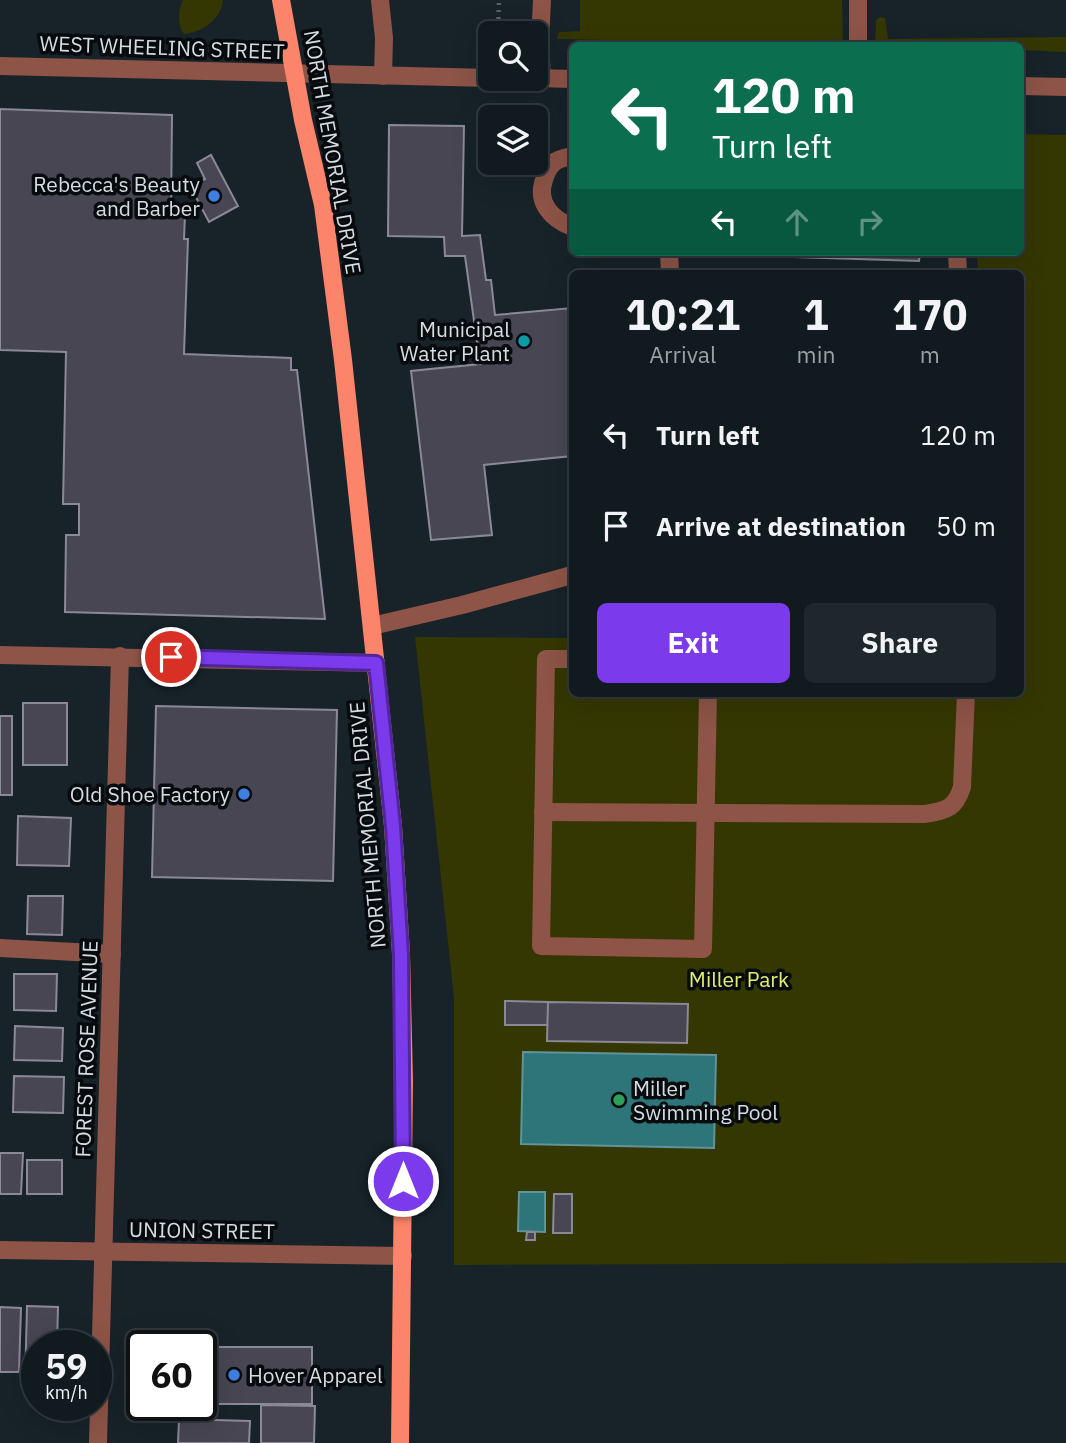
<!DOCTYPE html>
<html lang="en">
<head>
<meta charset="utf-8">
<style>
	:root { --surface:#111a1f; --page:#1e272c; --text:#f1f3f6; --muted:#9ca1a4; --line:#30383d; --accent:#7c3aed }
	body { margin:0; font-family:"IBM Plex Sans",sans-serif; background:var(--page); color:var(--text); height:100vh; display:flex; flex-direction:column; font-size:26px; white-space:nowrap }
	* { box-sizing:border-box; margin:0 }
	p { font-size:23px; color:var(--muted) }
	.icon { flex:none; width:38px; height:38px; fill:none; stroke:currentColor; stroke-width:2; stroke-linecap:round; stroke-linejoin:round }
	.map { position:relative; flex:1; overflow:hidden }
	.panel { position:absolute; left:569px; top:270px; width:455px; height:427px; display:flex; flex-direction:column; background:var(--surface); border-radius:10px; box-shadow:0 7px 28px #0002,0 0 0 2px var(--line) }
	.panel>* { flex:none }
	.top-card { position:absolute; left:569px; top:42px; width:455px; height:214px; border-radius:10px; box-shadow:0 7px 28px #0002,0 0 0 2px var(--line); background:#0b6e4f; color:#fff; overflow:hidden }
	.buttons { position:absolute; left:478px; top:21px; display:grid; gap:14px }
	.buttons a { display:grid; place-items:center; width:70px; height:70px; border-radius:10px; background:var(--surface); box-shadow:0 7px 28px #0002,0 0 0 2px var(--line); font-size:35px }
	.speed { position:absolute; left:21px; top:1330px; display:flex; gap:14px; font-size:35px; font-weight:700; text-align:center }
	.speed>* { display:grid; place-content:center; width:91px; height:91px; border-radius:50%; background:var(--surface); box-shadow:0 7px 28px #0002,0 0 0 2px var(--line); line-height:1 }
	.speed small { font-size:18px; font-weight:400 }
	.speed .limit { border:4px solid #111; border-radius:10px; background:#fff; color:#111 }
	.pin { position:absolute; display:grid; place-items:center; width:60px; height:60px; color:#fff; margin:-30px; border:4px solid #fff; border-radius:50%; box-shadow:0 2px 7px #0007 }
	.me { position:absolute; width:77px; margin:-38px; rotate:0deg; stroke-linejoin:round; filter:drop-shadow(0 0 5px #0008) }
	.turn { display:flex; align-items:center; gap:24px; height:147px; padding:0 28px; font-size:32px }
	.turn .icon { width:91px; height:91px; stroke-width:2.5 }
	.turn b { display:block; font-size:49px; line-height:60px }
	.lanes { display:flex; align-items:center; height:66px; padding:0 28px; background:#0003; justify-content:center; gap:35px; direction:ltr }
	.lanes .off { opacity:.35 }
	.eta { display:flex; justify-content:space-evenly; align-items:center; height:119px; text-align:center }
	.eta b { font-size:42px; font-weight:700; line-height:49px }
	.action { display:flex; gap:14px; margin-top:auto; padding:14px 28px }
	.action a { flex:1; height:80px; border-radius:10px; background:var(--accent); color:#fff; font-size:28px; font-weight:700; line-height:80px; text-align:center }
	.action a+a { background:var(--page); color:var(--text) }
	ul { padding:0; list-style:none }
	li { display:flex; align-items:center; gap:21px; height:91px; padding:0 28px }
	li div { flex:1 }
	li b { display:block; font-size:26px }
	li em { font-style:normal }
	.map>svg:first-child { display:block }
	.green { fill:#343701 }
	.water { fill:#2d7579; stroke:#609498; stroke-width:2 }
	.building { fill:#484653; stroke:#8b8997; stroke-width:2 }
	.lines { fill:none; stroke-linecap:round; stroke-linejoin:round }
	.path { stroke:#566066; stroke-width:4.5; stroke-dasharray:2 5; stroke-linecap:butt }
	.minor { stroke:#8d5447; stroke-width:18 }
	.major { stroke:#fc846a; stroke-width:18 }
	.route-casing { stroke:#51269a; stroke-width:18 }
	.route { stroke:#7c3aed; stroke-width:12 }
	.shop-dot { fill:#3f7fe0; stroke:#070b0e; stroke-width:2.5 }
	.culture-dot { fill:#0f9aa8; stroke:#070b0e; stroke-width:2.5 }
	.leisure-dot { fill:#2e9e5b; stroke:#070b0e; stroke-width:2.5 }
	.labels { text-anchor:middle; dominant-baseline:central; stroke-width:7; stroke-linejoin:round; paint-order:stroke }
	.street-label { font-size:21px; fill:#d6dde2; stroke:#070b0e }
	.poi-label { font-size:21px; fill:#d6dde2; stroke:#070b0e; text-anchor:end }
	.park-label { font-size:21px; fill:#e2ec70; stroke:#070b0e }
</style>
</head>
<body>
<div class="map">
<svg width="1066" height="1443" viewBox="0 0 1066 1443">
	<rect width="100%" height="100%" fill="#172229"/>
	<!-- green -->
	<g class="green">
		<path d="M183,0h40c-2,20 -21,32 -39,34 -7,-9 -6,-24 -1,-34z"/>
		<polygon points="580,0 842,0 843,45 557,39 559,32 580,31"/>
		<polygon points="880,17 885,18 888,39 1066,37 1066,52 1020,50 1020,46 875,45 876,20"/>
		<polygon points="1020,134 1066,135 1066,1263 454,1265 454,998 415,637 572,638 572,693 1020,693 1020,273 978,273 977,252 1020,252"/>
	</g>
	<!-- water -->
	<g class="water">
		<polygon points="523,1052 716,1055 714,1148 521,1144"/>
		<polygon points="519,1192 545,1192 545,1232 518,1231"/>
	</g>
	<!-- building -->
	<g class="building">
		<polygon points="0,109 172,115 171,214 185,215 184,239 188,239 184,354 291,358 291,370 297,370 325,619 65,612 66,535 79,535 79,504 63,504 66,352 0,350"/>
		<polygon points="389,125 464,126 462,236 480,235 486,280 491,280 495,315 572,308 572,456 484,465 492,535 431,540 411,371 480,364 465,256 445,256 444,237 388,236"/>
		<polygon points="211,155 238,206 209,222 190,186 205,179 197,163"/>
		<polygon points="760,252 920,252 919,261 760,256"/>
		<rect x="23" y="703" width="44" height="62"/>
		<polygon points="156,706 337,710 333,881 152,877"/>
		<rect x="0" y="716" width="12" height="79"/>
		<polygon points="18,816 71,818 69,866 17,865"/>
		<polygon points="28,896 63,896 62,935 27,934"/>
		<polygon points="14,974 57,974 56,1011 14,1010"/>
		<polygon points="505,1001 548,1002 548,1025 505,1025"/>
		<polygon points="548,1002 688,1004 687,1043 547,1041"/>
		<polygon points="15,1026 63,1028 62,1061 14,1060"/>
		<polygon points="14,1076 64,1077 63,1113 13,1112"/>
		<polygon points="0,1153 23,1153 21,1194 0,1194"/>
		<rect x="27" y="1160" width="35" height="34"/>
		<polygon points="554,1194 572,1194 572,1233 553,1233"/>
		<polygon points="527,1232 535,1232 535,1240 526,1240"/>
		<polygon points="27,1306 58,1307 57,1346 37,1346 37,1384 25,1384"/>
		<polygon points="0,1307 21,1308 19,1372 0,1372"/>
		<rect x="215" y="1347" width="97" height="57"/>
		<polygon points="261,1405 315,1406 314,1443 261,1443"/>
		<polygon points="179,1419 250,1421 249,1443 178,1443"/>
	</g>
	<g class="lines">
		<!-- path -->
		<polyline class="path" points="498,33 499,0"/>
		<!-- minor -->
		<g class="minor">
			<polyline points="380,0 384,38 383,76"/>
			<polyline points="858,46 858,0"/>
			<polyline points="0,66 490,78"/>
			<polyline points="536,78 572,79"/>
			<polyline points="542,78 540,42 542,0"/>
			<polyline points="1020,86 1066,87"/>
			<path d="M572,156c-5,1 -12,3 -16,5 -6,4 -10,12 -12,19 -8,23 8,39 28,47"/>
			<polyline points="669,252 670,273"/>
			<polyline points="957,252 958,273"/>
			<polyline points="372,626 462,605 572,575"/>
			<polyline points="0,655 376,663"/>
			<polyline points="572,659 546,659 541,946 703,949 708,693"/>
			<path d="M543,812l382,2c22,-4 30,-5 37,-27l4,-94"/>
			<polyline points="0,948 112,954"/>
			<polyline points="0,1250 403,1256"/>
			<polyline points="98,1443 120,656"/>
		</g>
		<!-- major -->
		<polyline class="major" points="281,0 303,120 323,205 343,360 393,826 401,954 404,1081 400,1443"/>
	</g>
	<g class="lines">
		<!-- route casing -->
		<g class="route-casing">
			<polyline id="route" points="171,657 376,663 393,826 401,954 403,1181"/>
		</g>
		<!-- route -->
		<use href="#route" class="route"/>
	</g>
	<!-- markers -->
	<g class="shop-dot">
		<circle cx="214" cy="196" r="7"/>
		<circle cx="244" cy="794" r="7"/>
		<circle cx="234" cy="1375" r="7"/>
	</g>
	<circle class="culture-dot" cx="524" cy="341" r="7"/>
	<circle class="leisure-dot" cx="619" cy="1100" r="7"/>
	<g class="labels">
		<!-- street labels -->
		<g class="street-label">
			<text transform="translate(162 47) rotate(2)">WEST WHEELING STREET</text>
			<text transform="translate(333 152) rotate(80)">NORTH MEMORIAL DRIVE</text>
			<text transform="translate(367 825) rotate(-95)">NORTH MEMORIAL DRIVE</text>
			<text transform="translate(86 1049) rotate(-88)">FOREST ROSE AVENUE</text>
			<text transform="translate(202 1230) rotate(1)">UNION STREET</text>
		</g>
		<!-- poi labels -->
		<g class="poi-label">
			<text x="200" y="184">Rebecca's Beauty<tspan x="200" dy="24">and Barber</tspan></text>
			<text x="510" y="329">Municipal<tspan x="510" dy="24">Water Plant</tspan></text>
			<text x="230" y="794">Old Shoe Factory</text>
			<text x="633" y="1088" text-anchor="start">Miller<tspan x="633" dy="24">Swimming Pool</tspan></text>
			<text x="248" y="1375" text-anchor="start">Hover Apparel</text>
		</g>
		<!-- park labels -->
		<g class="park-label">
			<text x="739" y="979">Miller Park</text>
		</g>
	</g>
</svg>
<div class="buttons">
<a><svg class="icon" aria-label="search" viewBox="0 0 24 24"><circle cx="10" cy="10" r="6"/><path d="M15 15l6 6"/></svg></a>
<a><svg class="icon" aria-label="layers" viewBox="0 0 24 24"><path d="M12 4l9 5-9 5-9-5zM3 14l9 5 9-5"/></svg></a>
</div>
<div class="speed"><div>59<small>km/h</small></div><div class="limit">60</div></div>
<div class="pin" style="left:171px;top:657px;background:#d93025"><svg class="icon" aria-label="arrive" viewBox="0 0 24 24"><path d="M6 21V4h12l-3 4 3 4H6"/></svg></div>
<svg class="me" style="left:403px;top:1181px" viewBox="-20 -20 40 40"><circle r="17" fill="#7c3aed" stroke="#fff" stroke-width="3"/><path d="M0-11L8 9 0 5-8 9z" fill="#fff"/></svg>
<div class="top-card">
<div class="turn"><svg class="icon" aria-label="left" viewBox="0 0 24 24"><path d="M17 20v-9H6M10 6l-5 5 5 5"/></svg><div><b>120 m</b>Turn left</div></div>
<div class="lanes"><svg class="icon" aria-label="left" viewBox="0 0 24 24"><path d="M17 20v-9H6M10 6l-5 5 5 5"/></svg><svg class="icon off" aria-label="ahead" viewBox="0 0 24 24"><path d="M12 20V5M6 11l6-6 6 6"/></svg><svg class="icon off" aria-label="right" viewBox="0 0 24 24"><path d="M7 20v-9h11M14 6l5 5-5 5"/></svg></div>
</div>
<section class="panel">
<div class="eta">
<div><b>10:21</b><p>Arrival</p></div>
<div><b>1</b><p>min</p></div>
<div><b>170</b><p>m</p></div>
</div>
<ul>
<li><svg class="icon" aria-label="left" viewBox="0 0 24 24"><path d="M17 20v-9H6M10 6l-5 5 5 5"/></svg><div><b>Turn left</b></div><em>120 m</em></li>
<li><svg class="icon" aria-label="arrive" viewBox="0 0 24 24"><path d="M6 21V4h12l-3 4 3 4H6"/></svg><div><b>Arrive at destination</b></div><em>50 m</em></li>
</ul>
<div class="action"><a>Exit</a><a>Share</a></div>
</section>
</div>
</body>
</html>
